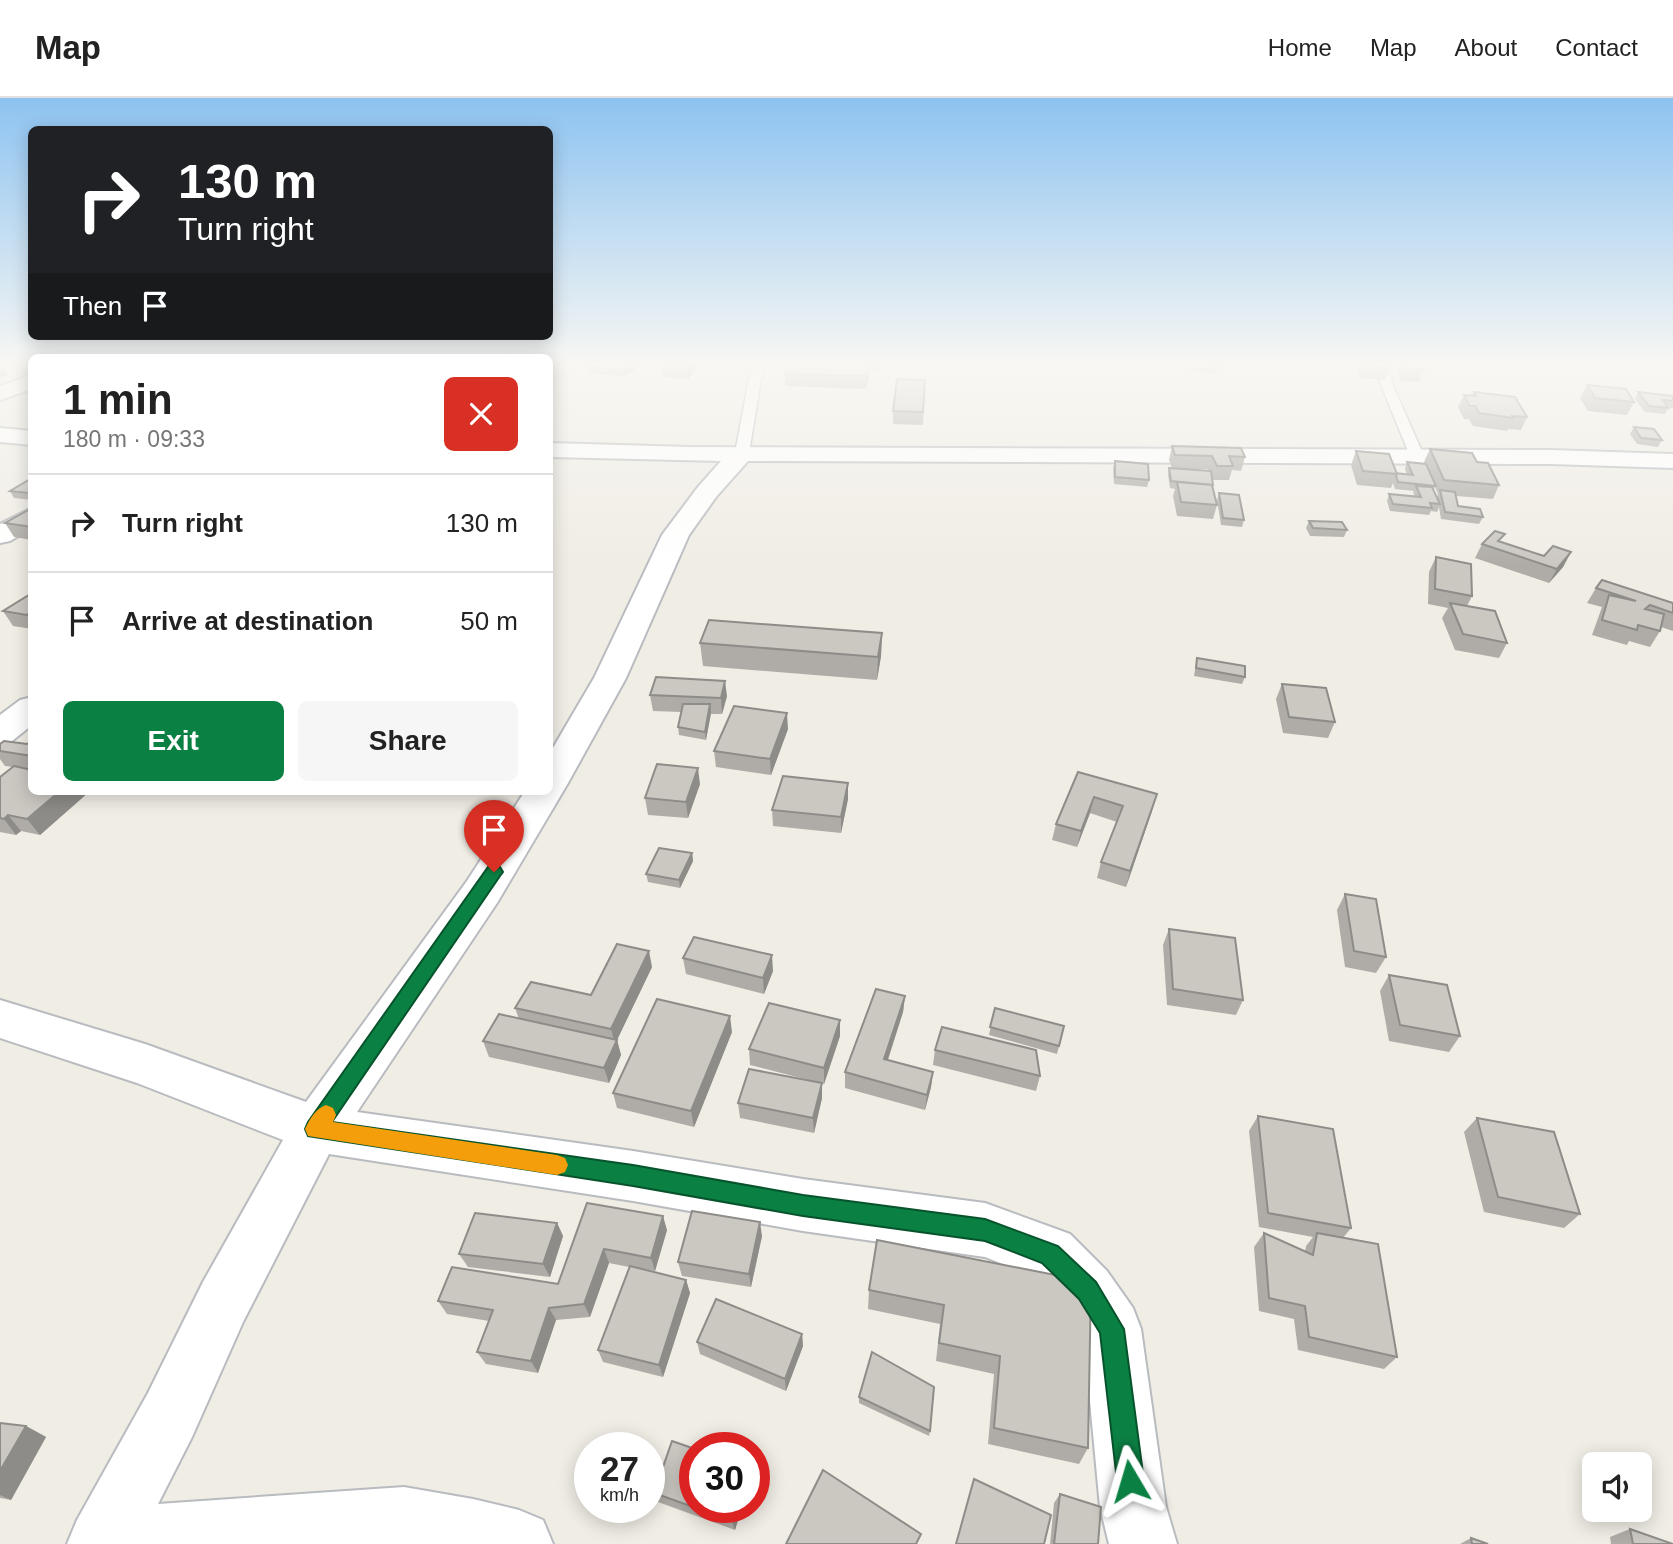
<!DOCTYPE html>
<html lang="en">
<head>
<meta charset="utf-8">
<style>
	:root { --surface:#fff; --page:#f6f6f6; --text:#222; --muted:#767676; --line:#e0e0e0; --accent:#0b8043 }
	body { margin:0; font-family:Arial,sans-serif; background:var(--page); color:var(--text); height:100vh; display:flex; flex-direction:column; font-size:26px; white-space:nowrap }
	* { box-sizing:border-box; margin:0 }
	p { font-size:23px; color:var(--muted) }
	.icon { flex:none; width:38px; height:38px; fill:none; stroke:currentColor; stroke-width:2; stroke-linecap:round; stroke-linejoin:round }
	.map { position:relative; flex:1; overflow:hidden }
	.panel { position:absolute; left:28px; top:256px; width:525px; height:441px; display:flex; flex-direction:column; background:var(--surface); border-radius:10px; box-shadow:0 4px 18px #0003 }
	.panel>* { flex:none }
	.guide { position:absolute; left:28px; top:28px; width:525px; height:214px; border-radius:10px; box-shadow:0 4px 18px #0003; background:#202124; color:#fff; overflow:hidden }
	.controls { position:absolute; left:1582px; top:1354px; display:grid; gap:14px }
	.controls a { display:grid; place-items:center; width:70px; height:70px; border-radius:10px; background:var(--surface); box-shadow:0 4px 18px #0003; font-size:35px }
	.speed { position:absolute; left:574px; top:1334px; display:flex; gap:14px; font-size:35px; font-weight:700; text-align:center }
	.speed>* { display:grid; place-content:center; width:91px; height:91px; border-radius:50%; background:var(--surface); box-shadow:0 4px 18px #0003; line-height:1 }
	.speed small { font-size:18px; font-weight:400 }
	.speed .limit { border:10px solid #d22; background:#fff; color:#111 }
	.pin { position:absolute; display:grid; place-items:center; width:60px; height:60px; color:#fff; margin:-72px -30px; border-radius:50% 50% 50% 0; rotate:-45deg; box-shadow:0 0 7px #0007 }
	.pin .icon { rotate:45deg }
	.me { position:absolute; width:77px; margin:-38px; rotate:353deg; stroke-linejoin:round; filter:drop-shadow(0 0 5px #0008) }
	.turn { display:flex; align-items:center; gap:24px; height:147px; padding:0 35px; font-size:32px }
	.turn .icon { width:91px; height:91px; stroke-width:2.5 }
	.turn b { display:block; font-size:49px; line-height:60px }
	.then { display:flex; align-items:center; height:66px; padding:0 35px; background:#0003; gap:14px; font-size:26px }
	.round { display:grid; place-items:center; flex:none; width:74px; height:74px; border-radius:10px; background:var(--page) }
	.summary { display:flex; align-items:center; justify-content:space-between; height:119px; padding:0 35px }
	h1 { font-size:42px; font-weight:600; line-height:52px }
	.button { display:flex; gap:14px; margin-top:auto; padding:14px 35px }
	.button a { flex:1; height:80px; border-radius:10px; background:var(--accent); color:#fff; font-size:28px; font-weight:600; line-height:80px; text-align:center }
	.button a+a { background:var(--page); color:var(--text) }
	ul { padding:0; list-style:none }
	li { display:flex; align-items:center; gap:21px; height:98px; padding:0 35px; border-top:2px solid var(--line) }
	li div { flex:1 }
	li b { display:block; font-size:26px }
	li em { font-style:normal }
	header { display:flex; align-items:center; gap:42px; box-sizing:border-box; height:98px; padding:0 35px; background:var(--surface); border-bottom:2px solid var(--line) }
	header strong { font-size:33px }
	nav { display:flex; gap:38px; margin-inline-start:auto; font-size:24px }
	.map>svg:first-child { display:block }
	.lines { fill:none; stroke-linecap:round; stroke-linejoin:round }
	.lane-casing { stroke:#b8bbbf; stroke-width:3 }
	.street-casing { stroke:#b8bbbf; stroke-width:4 }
	.secondary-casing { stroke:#b7babf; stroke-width:4 }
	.lane { fill:#fff; fill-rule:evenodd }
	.street { fill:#fff; fill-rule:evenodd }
	.secondary { fill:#fff; fill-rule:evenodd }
	.wall { fill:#afaca7; fill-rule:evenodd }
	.shaded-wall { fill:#8e8c88 }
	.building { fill:#cbc8c2; stroke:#8e8c88; stroke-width:2 }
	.route { fill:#0b8043; stroke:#07532c; stroke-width:2 }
	.slow { fill:#f59e0b }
</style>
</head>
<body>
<header>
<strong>Map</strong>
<nav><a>Home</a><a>Map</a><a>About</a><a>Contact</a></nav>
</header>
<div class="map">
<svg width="1673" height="1446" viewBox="0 0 1673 1446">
	<rect width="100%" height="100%" fill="#f0ede5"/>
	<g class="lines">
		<!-- lane casing -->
		<g class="lane-casing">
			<g id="lane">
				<polygon points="756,265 767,265 761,281 749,355 742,359 735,355 749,281"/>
				<polygon points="1387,277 1393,280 1391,283 1424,358 1422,361 1412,361 1410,358 1379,282"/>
			</g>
		</g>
		<!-- street casing -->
		<g class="street-casing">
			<g id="street">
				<polygon points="0,330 32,333 32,347 0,344"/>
				<polygon points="550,345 690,349 1551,352 1673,356 1673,370 1551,366 748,363 716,399 689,437 626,580 568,685 497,805 357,1014 633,1053 803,1081 985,1105 1070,1136 1107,1173 1133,1210 1141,1231 1166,1409 1177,1446 1109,1446 1100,1409 1084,1240 1067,1213 1031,1177 985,1159 803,1133 633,1103 329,1056 243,1224 192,1339 158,1406 404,1389 473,1401 519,1412 543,1422 553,1446 67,1446 77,1422 148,1295 203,1184 283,1042 137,985 0,940 0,902 145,946 306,1004 467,783 525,693 550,693 550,655 594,580 662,437 698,389 721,363 550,359"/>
				<polygon points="32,410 32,430 10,443 0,445 0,426"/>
				<polygon points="32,599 32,627 12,643 0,646 0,617 20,602"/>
			</g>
		</g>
		<!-- secondary casing -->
		<g class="secondary-casing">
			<polygon id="secondary" points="32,277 32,291 0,302 0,288"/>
		</g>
		<!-- lane -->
		<use href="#lane" class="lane"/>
		<!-- street -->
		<use href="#street" class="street"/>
		<!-- secondary -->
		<use href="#secondary" class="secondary"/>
	</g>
	<!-- wall -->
	<g class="wall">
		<polygon points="662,265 700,265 688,281 662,279 660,267"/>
		<polygon points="882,265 880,273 869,273 866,291 785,288 785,276 854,266"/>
		<polygon points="1153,265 1222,265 1221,268 1213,276"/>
		<polygon points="1355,265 1420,265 1424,272 1419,284 1401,283 1396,272 1389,271 1385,282 1361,280"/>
		<polygon points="586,269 637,270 624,278 587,275"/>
		<polygon points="925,282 923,327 893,326 893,313"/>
		<polygon points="1587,287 1634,304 1627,317 1588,313 1580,300"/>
		<polygon points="1474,294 1527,319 1521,332 1508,331 1507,333 1473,328 1469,321 1464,321 1458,309 1464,297 1472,297"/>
		<polygon points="1638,294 1673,298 1673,310 1668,310 1665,316 1645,314 1635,301"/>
		<polygon points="1634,329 1662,342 1658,349 1637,346 1630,336"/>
		<path d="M1172,348l73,11 -4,14 -9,-1 -3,10h-16l-1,8 5,17 -4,14 -36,-3 -4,-20 2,-7 -5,-1 -2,-13 1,-7h3l-3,-8zM1182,371h26l1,2z"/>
		<path d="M1430,351l47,13 22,23 -6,14 -37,-3 2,10 25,11 -4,7 -38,-5 -2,-12 -2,5 -6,-1 -2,4 -39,-4 -3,-10 2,-7 26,2 -2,-3 1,-2 -19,-2 -2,-6 -2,5 -34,-3 -6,-20 5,-14 40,23 11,1 -2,-6 2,-7 18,2 -1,-2zM1435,389l3,7 -1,3 -4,-6z"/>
		<polygon points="1115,363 1149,382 1147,389 1114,386 1113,370"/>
		<polygon points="32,380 32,402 14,400 10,393"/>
		<polygon points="1219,395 1244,422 1242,429 1221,427 1217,402"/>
		<polygon points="32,410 32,442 14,439 5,425"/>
		<polygon points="1309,423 1347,432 1344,439 1310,438 1306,430"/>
		<polygon points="1501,444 1544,458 1571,454 1563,469 1549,485 1475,460 1482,446"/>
		<polygon points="1436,459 1472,498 1467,508 1507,545 1499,560 1455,552 1442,520 1448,510 1428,506 1429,474"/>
		<polygon points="1596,490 1673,505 1673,533 1661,529 1660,533 1650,549 1629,543 1627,547 1592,537 1602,509 1587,505"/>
		<polygon points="32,495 32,531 13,528 3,513"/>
		<polygon points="882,535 881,558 877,582 703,568 700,545"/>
		<polygon points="1197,560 1245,579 1242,586 1194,578"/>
		<polygon points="1282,586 1335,624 1328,640 1283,635 1276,601"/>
		<polygon points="650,597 727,598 722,616 711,616 706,642 679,637 678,629 681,614 653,613"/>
		<polygon points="788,631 771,677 716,669 714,653"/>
		<polygon points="32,643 32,693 90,693 40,737 21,733 16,737 0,734 0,679 13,669 5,668 0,661 0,646 27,646"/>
		<polygon points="1078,674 1152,713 1126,789 1097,780 1101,764 1117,724 1090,715 1077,749 1052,742 1056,726"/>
		<polygon points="848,685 848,701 841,735 773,728 772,712"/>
		<polygon points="700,686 688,720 648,717 645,700"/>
		<polygon points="692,755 693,763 680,790 648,784 646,776"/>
		<polygon points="1345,796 1386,859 1376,875 1345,869 1337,812"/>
		<polygon points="1169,831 1243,902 1236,917 1167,907 1163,847"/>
		<polygon points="683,860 773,873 764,896 686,876"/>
		<polygon points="652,869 617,942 621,957 609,985 489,959 483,943 519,921 515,910 591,897"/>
		<polygon points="1389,877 1460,938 1449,954 1389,943 1380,893"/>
		<polygon points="905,898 903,914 888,962 933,974 931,989 925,1012 845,990 845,974"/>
		<polygon points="995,910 1064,928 1057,956 989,937"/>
		<polygon points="732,934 694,1029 617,1010 613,995"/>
		<polygon points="840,938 824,986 822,985 822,1000 814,1035 740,1020 738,1005 816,984 750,967 749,951"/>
		<polygon points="935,952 1040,978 1036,993 933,967"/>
		<polygon points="1258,1018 1351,1130 1343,1140 1397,1259 1384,1271 1298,1252 1294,1221 1259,1213 1254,1149 1264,1135 1305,1154 1306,1148 1313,1139 1259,1129 1249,1033"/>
		<polygon points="1477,1020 1580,1116 1564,1130 1484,1114 1464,1034"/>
		<polygon points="587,1105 667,1132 655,1173 637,1170 686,1182 690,1195 663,1279 603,1264 598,1252 629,1169 609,1165 590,1219 556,1222 538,1275 486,1266 477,1254 489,1223 447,1216 438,1203 558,1186"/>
		<polygon points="557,1125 563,1138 550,1179 468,1169 459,1156"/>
		<polygon points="762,1138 751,1189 682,1178 678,1164"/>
		<polygon points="1091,1184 1088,1350 1079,1366 988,1346 994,1276 936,1263 940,1226 868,1211 869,1192"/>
		<polygon points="802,1236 803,1248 786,1293 700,1256 697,1244"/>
		<polygon points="859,1299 930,1333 929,1338 859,1305"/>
		<polygon points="0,1325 26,1328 46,1339 11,1402 0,1400"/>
		<polygon points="654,1395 742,1409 735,1432 658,1404"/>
		<polygon points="1060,1396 1098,1446 1050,1446 1054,1405"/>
		<polygon points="1630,1431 1673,1446 1611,1446 1610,1439"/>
		<polygon points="1471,1440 1488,1446 1460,1446"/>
	</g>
	<!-- shaded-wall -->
	<g class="shaded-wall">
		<polygon points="634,265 636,265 637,270 624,278 623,272"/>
		<polygon points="689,265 700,265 688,281 687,268"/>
		<polygon points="1216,265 1222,265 1221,268 1213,276"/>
		<polygon points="869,266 869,278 866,291 867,278"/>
		<polygon points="4,270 8,277 0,280 0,272"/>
		<polygon points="1571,454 1563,469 1549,485 1557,471"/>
		<polygon points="32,513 32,524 27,517"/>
		<polygon points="882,535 881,558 877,582 878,559"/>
		<polygon points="725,583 727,598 722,616 721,600"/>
		<polygon points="710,606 711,614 706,642 705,634"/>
		<polygon points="787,615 788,631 771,677 770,661"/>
		<polygon points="698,670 700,686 688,720 686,704"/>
		<polygon points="848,685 848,701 841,735 841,719"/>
		<polygon points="60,693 90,693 40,737 27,721"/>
		<polygon points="1157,696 1152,713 1126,789 1130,773"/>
		<polygon points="1094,699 1090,715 1077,749 1081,733"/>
		<polygon points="8,717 21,733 16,737 4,721"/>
		<polygon points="692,755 693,763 680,790 679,782"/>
		<polygon points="649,853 652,869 617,942 621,957 609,985 604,970 615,946 611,931"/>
		<polygon points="772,857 773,873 764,896 763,880"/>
		<polygon points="905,898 903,914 883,976 884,961"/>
		<polygon points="730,918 732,934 694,1029 691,1013"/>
		<polygon points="840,922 840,938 824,986 824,970"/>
		<polygon points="933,974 931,989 925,1012 927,997"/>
		<polygon points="822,985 822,1000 814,1035 813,1020"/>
		<polygon points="663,1118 667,1132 655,1173 651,1160"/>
		<polygon points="760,1124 762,1138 751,1189 749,1176"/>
		<polygon points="557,1125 563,1138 550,1179 543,1166"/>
		<polygon points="604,1151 609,1165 590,1219 584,1206"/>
		<polygon points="686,1182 690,1195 663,1279 659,1267"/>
		<polygon points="549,1210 556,1222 538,1275 531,1263"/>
		<polygon points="802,1236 803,1248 786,1293 785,1281"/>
		<polygon points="26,1328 46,1339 11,1402 0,1397 0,1373"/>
		<polygon points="737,1409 742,1409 735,1432 732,1423"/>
	</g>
	<!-- building -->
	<g class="building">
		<polygon points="592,265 634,265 623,272 586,269"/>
		<polygon points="662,265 689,265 687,268 660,267"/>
		<polygon points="789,265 827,265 869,266 867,278 785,276"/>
		<polygon points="854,265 881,265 880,267 854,266"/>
		<polygon points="1364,265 1387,265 1389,270 1366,268"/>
		<polygon points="1403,265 1420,265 1424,272 1406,270"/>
		<polygon points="897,281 925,282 923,314 893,313"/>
		<polygon points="1587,287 1626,291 1634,304 1595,300"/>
		<polygon points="1474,294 1515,299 1527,319 1512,318 1513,320 1479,315 1475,308 1470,308 1464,297 1476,298"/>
		<polygon points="1638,294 1673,298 1673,303 1663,302 1668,310 1649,308"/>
		<polygon points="1634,329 1654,331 1662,342 1641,340"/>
		<polygon points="1172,348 1241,350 1245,359 1229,358 1233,368 1217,368 1212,358 1175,357"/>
		<polygon points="1430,351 1472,355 1477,364 1488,365 1499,387 1444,382"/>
		<polygon points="1356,353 1389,356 1397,376 1363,373"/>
		<polygon points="1115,363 1148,366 1149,382 1115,379"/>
		<polygon points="1407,364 1426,366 1436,388 1398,384 1396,378 1397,376 1395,375 1413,377"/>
		<polygon points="1169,370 1211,373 1213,387 1171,383"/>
		<polygon points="32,380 32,393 29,395 10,393"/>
		<polygon points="1177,384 1212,387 1217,407 1181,404"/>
		<polygon points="1416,388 1432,389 1440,406 1430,405 1432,410 1393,406 1389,396 1421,399"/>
		<polygon points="1440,392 1455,394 1458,408 1480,411 1483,419 1445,414"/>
		<polygon points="1219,395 1239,397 1244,422 1223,420"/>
		<polygon points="32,410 32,429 5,425"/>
		<polygon points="1309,423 1342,424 1347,432 1313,430"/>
		<polygon points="1495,433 1505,436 1498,443 1544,458 1553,448 1571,454 1557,471 1482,446"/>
		<polygon points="1436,459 1471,466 1472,498 1435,491"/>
		<polygon points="1602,482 1673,505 1673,515 1650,507 1645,511 1664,516 1660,533 1638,527 1637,532 1602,522 1609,497 1636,503 1596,490"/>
		<polygon points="32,495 32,513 27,517 3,513"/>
		<polygon points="1450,505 1495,513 1507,545 1463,536"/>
		<polygon points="709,522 882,535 878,559 700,545"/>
		<polygon points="1197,560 1245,568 1245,579 1196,570"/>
		<polygon points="656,579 725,583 721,600 650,597"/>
		<polygon points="1282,586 1326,590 1335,624 1289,619"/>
		<polygon points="683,606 710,606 705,634 678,629"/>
		<polygon points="734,608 787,615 770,661 714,653"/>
		<polygon points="4,643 27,646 32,643 32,658 0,653 0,646"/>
		<polygon points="657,666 698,670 686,704 645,700"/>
		<polygon points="14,668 32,672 32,693 60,693 27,721 8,717 4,721 0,720 0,679"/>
		<polygon points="1078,674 1157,696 1130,773 1101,764 1123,708 1094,699 1081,733 1056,726"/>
		<polygon points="783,678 848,685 841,719 772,712"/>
		<polygon points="659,750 692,755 679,782 646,776"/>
		<polygon points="1345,796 1376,801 1386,859 1354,853"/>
		<polygon points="1169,831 1235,840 1243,902 1173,891"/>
		<polygon points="694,839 772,857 763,880 683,860"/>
		<polygon points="617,846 649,853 611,931 515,910 531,884 591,897"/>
		<polygon points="1389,877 1447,887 1460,938 1400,927"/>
		<polygon points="876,891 905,898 884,961 933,974 927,997 845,974"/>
		<polygon points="657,901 730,918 691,1013 613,995"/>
		<polygon points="769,905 840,922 824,970 749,951"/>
		<polygon points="995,910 1064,928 1059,948 990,929"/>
		<polygon points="499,916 617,942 604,970 483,943"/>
		<polygon points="942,929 1036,952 1040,978 935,952"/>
		<polygon points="749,971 822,985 813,1020 738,1005"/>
		<polygon points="1258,1018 1333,1031 1351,1130 1268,1115"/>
		<polygon points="1477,1020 1554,1034 1580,1116 1498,1099"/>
		<polygon points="587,1105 663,1118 651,1160 604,1151 584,1206 549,1210 531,1263 477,1254 493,1212 438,1203 452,1169 558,1186"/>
		<polygon points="692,1113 760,1124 749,1176 678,1164"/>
		<polygon points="475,1115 557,1125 543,1166 459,1156"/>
		<polygon points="1264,1135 1313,1157 1317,1135 1378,1146 1397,1259 1309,1239 1305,1208 1269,1200"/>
		<polygon points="877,1142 1091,1184 1088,1350 994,1330 1000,1258 939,1245 944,1207 869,1192"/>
		<polygon points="630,1168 686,1182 659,1267 598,1252"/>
		<polygon points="716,1201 802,1236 785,1281 697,1244"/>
		<polygon points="872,1254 934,1289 930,1333 859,1299"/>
		<polygon points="0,1325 26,1328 0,1373"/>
		<polygon points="672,1343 695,1351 695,1409 737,1409 732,1423 654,1395"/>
		<polygon points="823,1372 921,1436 916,1446 786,1446"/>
		<polygon points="974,1381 1051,1417 1044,1446 956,1446"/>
		<polygon points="1060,1396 1101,1409 1098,1446 1054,1446"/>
		<polygon points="1630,1431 1673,1446 1633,1446"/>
		<polygon points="1471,1440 1488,1446 1472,1446"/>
	</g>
	<!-- sky -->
	<linearGradient id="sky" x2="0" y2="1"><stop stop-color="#8dc3f1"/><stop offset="0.57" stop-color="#f8f7f3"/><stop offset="1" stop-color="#f8f7f3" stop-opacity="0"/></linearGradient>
	<rect width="1673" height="467" fill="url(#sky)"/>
	<!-- route -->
	<polygon class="route" points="494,768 500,769 503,774 500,778 332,1024 633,1067 803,1097 985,1121 1058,1148 1096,1184 1124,1231 1144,1383 1140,1393 1130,1397 1121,1393 1117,1383 1100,1235 1079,1201 1042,1165 985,1143 803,1118 633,1088 308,1038 305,1031 308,1024 488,769"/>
	<!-- slow -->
	<path class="slow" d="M326,1007l7,3 3,7 -3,7 224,33 8,3 3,7 -3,7 -8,3 -249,-39 -3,-7c5,-10 10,-20 21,-24z"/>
</svg>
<div class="controls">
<a><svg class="icon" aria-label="sound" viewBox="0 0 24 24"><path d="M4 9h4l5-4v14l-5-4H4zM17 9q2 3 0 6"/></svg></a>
</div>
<div class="speed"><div>27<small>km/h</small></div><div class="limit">30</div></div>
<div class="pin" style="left:494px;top:774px;background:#d93025"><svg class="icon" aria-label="arrive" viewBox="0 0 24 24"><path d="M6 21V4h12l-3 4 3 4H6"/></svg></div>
<svg class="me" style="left:1130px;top:1383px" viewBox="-20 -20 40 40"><path d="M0-17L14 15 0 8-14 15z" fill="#0b8043" stroke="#fff" stroke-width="4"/></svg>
<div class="guide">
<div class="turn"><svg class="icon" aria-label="right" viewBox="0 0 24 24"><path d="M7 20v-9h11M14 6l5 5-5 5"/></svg><div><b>130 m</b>Turn right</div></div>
<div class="then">Then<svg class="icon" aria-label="arrive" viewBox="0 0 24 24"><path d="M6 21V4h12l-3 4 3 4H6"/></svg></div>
</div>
<section class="panel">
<div class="summary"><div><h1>1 min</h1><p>180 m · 09:33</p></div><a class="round" style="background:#d93025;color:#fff"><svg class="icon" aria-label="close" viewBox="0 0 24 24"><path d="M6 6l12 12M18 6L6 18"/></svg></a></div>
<ul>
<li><svg class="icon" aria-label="right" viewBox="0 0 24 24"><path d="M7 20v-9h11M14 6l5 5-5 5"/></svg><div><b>Turn right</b></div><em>130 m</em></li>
<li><svg class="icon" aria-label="arrive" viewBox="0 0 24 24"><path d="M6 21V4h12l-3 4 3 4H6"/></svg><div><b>Arrive at destination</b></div><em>50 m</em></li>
</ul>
<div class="button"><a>Exit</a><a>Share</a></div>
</section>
</div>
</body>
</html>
